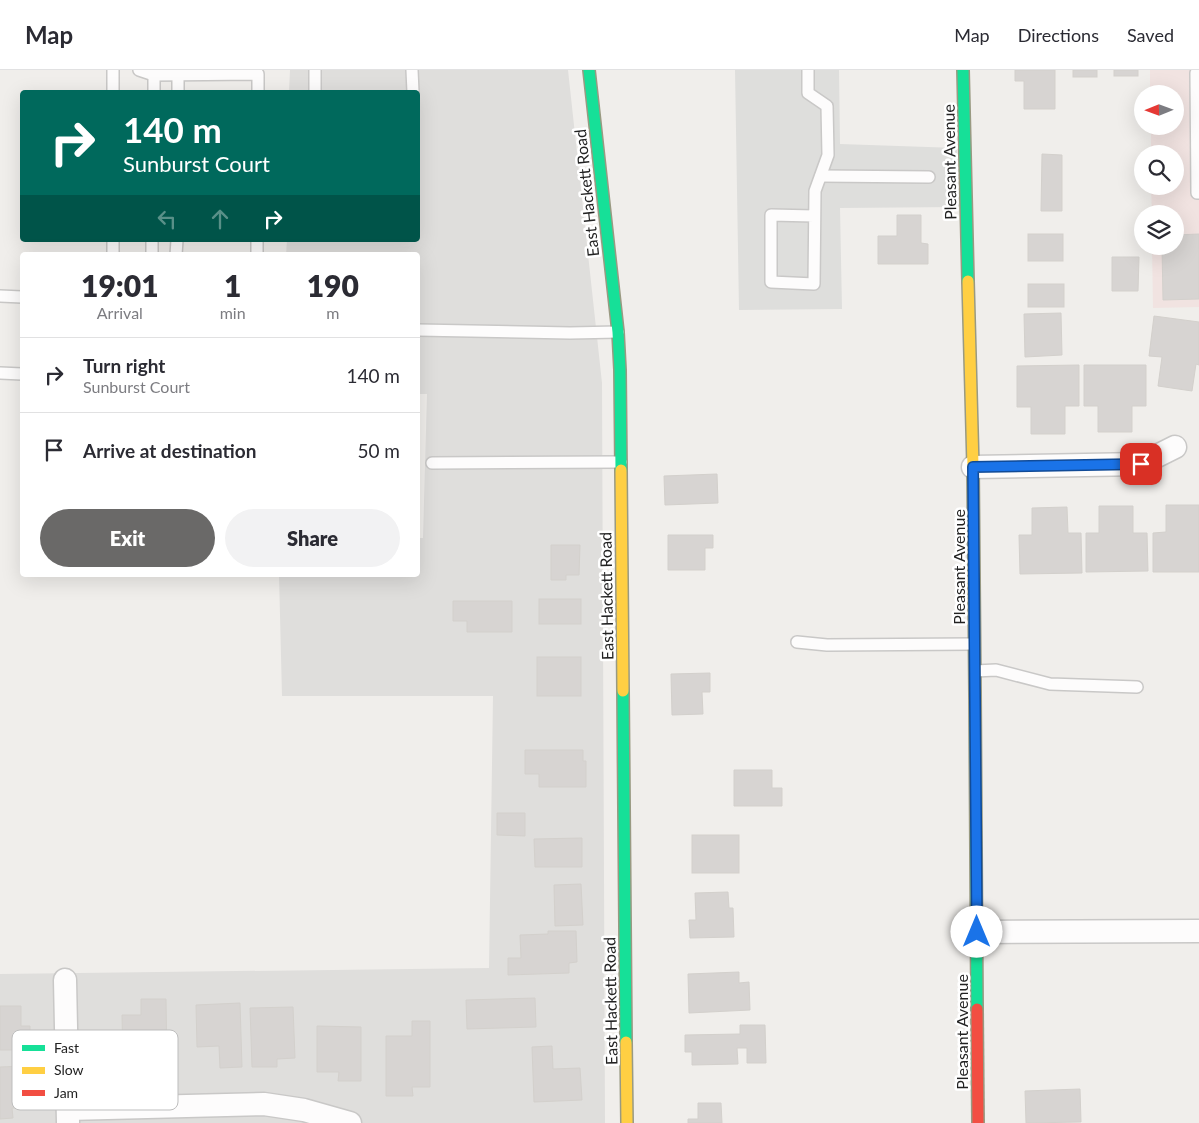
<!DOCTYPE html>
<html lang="en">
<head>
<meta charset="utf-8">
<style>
	:root { --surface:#fff; --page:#f2f2f3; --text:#2b2b33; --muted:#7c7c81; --line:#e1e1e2; --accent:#6a6968 }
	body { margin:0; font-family:Lato,sans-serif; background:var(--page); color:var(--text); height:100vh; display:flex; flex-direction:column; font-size:19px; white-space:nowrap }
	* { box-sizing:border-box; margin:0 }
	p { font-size:16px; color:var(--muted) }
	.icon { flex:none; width:28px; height:28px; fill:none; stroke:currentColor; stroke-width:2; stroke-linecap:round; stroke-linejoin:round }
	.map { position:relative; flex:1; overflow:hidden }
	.sheet { position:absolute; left:20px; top:182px; width:400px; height:325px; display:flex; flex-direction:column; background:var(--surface); border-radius:5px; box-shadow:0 5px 20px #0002 }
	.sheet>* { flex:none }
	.banner { position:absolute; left:20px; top:20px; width:400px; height:152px; border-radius:5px; box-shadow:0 5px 20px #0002; background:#00695c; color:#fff; overflow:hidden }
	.needle { width:32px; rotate:269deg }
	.tools { position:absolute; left:1134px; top:15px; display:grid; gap:10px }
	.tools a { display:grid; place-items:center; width:50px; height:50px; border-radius:50%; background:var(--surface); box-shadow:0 5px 20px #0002; font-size:25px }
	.pin { position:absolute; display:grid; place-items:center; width:42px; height:42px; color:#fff; margin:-21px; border-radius:10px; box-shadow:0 2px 8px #0006 }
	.me { position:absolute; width:55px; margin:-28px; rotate:0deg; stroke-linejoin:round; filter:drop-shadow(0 0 4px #0008) }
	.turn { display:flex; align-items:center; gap:18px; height:105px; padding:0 20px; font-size:22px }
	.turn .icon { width:65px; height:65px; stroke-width:2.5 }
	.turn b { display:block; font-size:35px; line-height:42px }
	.lanes { display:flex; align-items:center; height:48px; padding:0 20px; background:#0003; justify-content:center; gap:25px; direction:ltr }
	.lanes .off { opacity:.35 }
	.eta { display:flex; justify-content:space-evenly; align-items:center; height:85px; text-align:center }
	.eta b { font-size:30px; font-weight:800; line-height:35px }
	.primary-button { display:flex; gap:10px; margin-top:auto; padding:10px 20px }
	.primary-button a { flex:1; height:58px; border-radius:30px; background:var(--accent); color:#fff; font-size:20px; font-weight:800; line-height:58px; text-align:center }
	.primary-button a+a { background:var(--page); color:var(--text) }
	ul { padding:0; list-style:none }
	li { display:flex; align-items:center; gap:15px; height:75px; padding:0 20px; border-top:1px solid var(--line) }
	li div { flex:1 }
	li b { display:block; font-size:19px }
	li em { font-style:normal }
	header { display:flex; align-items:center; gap:30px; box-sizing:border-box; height:70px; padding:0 25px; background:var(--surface); border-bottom:1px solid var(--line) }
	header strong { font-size:24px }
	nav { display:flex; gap:28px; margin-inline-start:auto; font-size:18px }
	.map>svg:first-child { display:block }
	.residential { fill:#dfdedc }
	.commercial { fill:#f1e3e1 }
	.religious { fill:#dededc }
	.building { fill:#d7d4d2; stroke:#d3d0cc }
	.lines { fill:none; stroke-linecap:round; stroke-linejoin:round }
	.lane-casing { stroke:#c9c8c7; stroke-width:14 }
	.street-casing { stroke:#c9c8c7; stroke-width:25 }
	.fast-casing { stroke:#999a82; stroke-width:14 }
	.slow-casing { stroke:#999a82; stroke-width:14 }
	.jam-casing { stroke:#999a82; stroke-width:14 }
	.lane { stroke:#fdfcfc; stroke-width:11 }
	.street { stroke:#fdfcfc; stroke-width:22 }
	.fast { stroke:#16e098; stroke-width:11 }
	.slow { stroke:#ffcf43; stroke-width:11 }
	.jam { stroke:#f24e42; stroke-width:11 }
	.route-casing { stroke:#114b97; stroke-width:12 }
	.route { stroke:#1a73e8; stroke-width:9 }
	.labels { text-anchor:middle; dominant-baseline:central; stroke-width:5; stroke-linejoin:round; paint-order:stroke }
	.street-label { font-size:16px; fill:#222; stroke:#fff }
	.key { fill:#fff; stroke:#bdbdbd; stroke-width:1 }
	.key-label { font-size:14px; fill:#222 }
</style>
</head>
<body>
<header>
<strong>Map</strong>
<nav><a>Map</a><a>Directions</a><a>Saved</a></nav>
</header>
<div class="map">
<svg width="1199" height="1053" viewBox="0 0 1199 1053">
	<rect width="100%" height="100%" fill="#f0eeeb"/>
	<!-- residential -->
	<polygon class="residential" points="290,0 568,0 602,313 605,1053 0,1053 0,904 489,898 493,626 282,626 279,505 418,505 418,468 423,468 427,324 418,324 418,185 286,185 287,170 418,170 418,22 289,22"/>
	<!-- commercial -->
	<polygon class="commercial" points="1150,0 1199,0 1199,237 1153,238 1152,176 1175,176 1175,144 1152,144 1151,116 1175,116 1175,84 1151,84 1151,56 1175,56 1175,24 1150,24"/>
	<!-- religious -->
	<polygon class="religious" points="735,0 839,0 840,74 957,78 959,137 840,138 842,239 739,240"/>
	<!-- building -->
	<g class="building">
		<polygon points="1015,0 1055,0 1055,39 1024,39 1024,11 1015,11"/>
		<rect x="1073" y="0" width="24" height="7"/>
		<rect x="1114" y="0" width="24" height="6"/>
		<polygon points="1042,84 1062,85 1062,141 1041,141"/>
		<polygon points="897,145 921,145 921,173 928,174 928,194 878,194 878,166 897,166"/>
		<rect x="1028" y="164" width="35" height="27"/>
		<polygon points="1199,164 1199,229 1163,230 1162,176 1175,176 1175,165"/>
		<polygon points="1112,187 1139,187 1138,221 1112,221"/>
		<rect x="1028" y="214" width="36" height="23"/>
		<polygon points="1061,243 1062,285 1025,287 1024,244"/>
		<polygon points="1154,246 1199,252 1199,295 1196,294 1192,321 1158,316 1162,287 1149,286"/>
		<polygon points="1079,295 1079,336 1065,336 1065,364 1031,364 1031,337 1017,337 1017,296"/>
		<polygon points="1084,295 1146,295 1146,336 1132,336 1132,362 1098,362 1098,336 1084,336"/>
		<polygon points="717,404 718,433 665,435 664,406"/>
		<polygon points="1166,435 1199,435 1199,502 1153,502 1153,463 1166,462"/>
		<polygon points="1099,436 1133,436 1133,463 1147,463 1148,501 1086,502 1086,463 1099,463"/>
		<polygon points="1067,437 1068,463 1081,463 1082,503 1020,504 1019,465 1032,465 1032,438"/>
		<polygon points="668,465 713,465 713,478 705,478 705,500 668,500"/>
		<polygon points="551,475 580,475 579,505 566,505 566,510 551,510"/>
		<rect x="539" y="529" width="42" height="25"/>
		<polygon points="453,531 512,531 512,562 467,562 467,551 453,551"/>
		<rect x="537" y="587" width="44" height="39"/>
		<polygon points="710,603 710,622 702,622 703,644 672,645 671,604"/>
		<polygon points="525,680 583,680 583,691 586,691 586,717 539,717 539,704 525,704"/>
		<polygon points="734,700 772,700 772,718 782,718 782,736 734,736"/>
		<polygon points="497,743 525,743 525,766 497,765"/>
		<rect x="692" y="765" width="47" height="38"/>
		<polygon points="582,768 582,797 535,797 534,769"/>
		<polygon points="581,814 583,855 555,856 554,815"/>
		<polygon points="728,822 729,838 733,838 734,867 690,868 689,850 696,850 695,823"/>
		<polygon points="548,861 576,861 577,892 569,893 569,903 508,905 508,888 521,888 520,865 548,864"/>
		<polygon points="739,902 739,913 749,912 750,940 689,943 688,904"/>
		<polygon points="535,928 536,957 467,959 466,930"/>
		<polygon points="141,929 166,929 167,999 146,999 145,991 123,992 122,945 141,945"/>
		<polygon points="240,933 242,997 220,998 219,976 197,977 196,935"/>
		<polygon points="0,936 21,936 21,956 30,956 30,980 0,980"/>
		<polygon points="293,937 295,988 277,989 277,997 252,997 250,938"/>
		<polygon points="412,951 430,951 430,1017 412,1017 413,1026 386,1026 386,966 412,966"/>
		<polygon points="740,955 765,955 766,993 747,993 747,978 737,978 738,994 692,995 692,982 685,982 685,965 740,964"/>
		<polygon points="317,956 361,957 361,1011 338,1011 339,1002 317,1002"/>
		<polygon points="552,976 553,999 580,998 582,1030 534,1032 532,977"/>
		<polygon points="26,996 27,1022 22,1022 22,1038 12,1038 13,1048 0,1049 0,997"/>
		<polygon points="1080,1019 1081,1052 1026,1053 1025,1021"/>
		<polygon points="698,1033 721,1033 722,1053 688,1053 688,1049 698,1049"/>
	</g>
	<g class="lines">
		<!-- lane casing -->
		<g class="lane-casing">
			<g id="lane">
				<polyline points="139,0 154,5 258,4 258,22"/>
				<polyline points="315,0 315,22"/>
				<polyline points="412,0 413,22"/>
				<polyline points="808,0 808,23 827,36 828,85 815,121 814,214 771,212 771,145 814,146"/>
				<polyline points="1199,3 1196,3 1197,123 1199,123"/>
				<polyline points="113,22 113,0"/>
				<polyline points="154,22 154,0"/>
				<polyline points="178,22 178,5"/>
				<polyline points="821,106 929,107"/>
				<polyline points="113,185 113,170"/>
				<polyline points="152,185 152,170"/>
				<polyline points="176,185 177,170"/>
				<polyline points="257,185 257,170"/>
				<polyline points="0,226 22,227"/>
				<polyline points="418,260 570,263 618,262"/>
				<polyline points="0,303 22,304"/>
				<polyline points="432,393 621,392"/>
				<polyline points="797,572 827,575 974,574"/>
				<polyline points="975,601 996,600 1050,614 1137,617"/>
			</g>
		</g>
		<!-- street casing -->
		<g class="street-casing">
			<g id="street">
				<polyline points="973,397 1141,394 1175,377"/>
				<polyline points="977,862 1199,861"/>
				<polyline points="65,910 68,1052"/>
				<polyline points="68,1039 264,1034 304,1040 350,1053"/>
			</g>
		</g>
		<!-- fast casing -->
		<g class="fast-casing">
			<g id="fast">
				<polyline points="589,0 618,262 620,300 621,400"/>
				<polyline points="963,0 968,211"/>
				<polyline points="623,621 626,972"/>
				<polyline points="975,623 977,939"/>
			</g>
		</g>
		<!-- slow casing -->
		<g class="slow-casing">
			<g id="slow">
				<polyline points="968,211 973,397 975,623"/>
				<polyline points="621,400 623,621"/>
				<polyline points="626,972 627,1053"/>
			</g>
		</g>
		<!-- jam casing -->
		<g class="jam-casing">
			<polyline id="jam" points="977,939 978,1053"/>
		</g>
		<!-- lane -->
		<use href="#lane" class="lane"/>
		<!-- street -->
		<use href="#street" class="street"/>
		<!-- fast -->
		<use href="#fast" class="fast"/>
		<!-- slow -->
		<use href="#slow" class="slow"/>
		<!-- jam -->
		<use href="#jam" class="jam"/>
	</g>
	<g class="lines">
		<!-- route casing -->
		<g class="route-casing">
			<polyline id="route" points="977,862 973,397 1141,394"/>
		</g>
		<!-- route -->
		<use href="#route" class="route"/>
	</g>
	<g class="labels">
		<!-- street labels -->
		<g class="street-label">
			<text transform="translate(949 92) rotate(-91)">Pleasant Avenue</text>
			<text transform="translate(586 123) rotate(-96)">East Hackett Road</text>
			<text transform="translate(958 497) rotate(-90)">Pleasant Avenue</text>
			<text transform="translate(606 526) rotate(-91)">East Hackett Road</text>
			<text transform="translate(610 931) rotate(-91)">East Hackett Road</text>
			<text transform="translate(961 962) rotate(-90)">Pleasant Avenue</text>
		</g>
	</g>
	<!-- legend -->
	<rect x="12" y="960" width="166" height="80" rx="8" class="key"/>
	<rect x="22" y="975" width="23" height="6" fill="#16e098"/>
	<rect x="22" y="997" width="23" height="7" fill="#ffcf43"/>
	<rect x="22" y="1020" width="23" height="6" fill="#f24e42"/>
	<g class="key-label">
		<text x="54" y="983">Fast</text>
		<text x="54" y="1005">Slow</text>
		<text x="54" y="1028">Jam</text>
	</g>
</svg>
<div class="tools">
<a><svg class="needle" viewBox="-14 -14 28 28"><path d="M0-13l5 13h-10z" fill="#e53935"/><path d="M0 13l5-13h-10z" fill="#7c7c81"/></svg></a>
<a><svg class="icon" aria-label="search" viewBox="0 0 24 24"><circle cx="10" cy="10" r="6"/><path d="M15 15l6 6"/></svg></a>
<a><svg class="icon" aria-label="layers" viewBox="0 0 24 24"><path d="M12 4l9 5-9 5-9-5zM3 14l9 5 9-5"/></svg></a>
</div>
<div class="pin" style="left:1141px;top:394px;background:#d93025"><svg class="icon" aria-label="arrive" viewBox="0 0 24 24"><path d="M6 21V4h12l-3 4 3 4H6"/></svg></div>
<svg class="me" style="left:977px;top:862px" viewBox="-20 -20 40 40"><circle r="19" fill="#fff"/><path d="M0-13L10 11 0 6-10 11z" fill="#1a73e8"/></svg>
<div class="banner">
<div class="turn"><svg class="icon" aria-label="right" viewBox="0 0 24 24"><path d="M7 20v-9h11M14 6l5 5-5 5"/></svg><div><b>140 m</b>Sunburst Court</div></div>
<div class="lanes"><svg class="icon off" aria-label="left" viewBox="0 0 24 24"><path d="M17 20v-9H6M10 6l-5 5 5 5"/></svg><svg class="icon off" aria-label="ahead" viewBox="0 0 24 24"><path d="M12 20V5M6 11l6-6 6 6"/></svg><svg class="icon" aria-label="right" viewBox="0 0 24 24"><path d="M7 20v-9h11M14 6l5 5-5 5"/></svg></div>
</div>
<section class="sheet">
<div class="eta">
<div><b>19:01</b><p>Arrival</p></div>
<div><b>1</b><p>min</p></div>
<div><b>190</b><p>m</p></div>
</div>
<ul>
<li><svg class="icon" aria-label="right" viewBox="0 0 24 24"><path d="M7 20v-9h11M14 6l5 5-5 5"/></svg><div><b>Turn right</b><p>Sunburst Court</p></div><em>140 m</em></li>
<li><svg class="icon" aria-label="arrive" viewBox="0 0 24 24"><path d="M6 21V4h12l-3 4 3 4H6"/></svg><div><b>Arrive at destination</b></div><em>50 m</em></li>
</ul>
<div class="primary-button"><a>Exit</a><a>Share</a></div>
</section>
</div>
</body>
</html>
